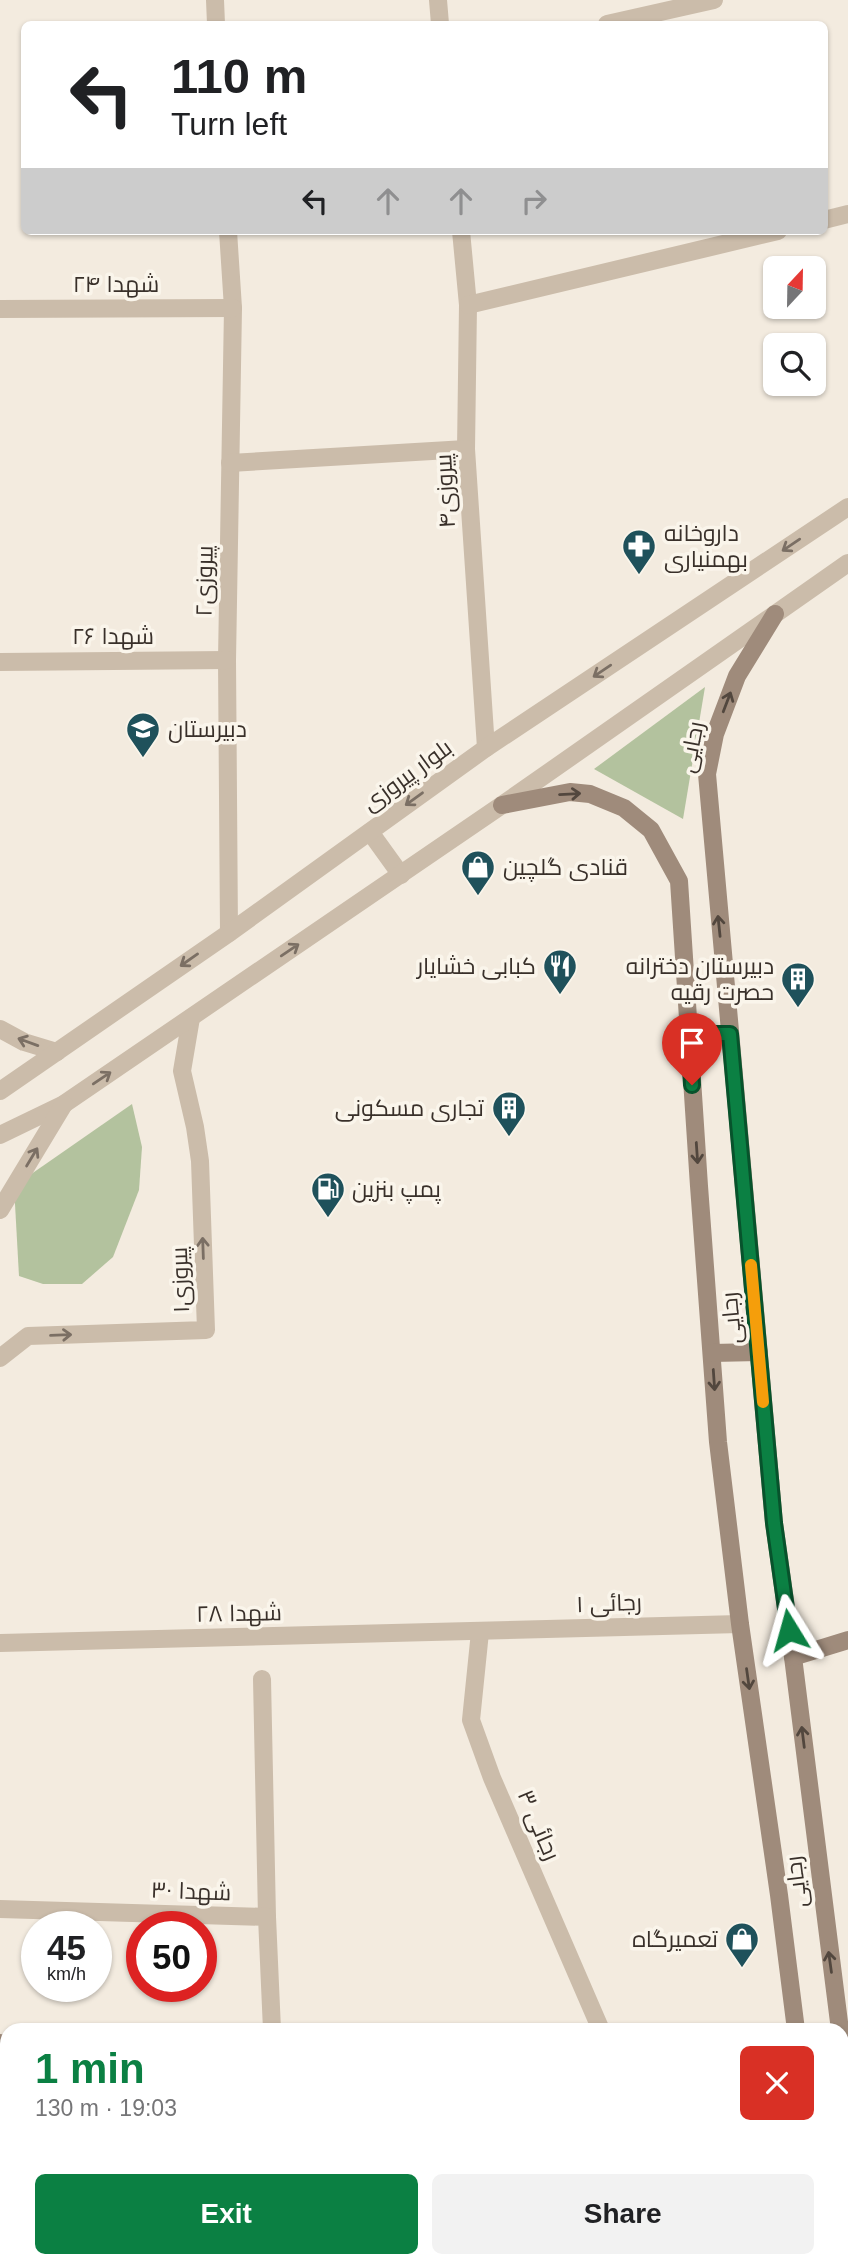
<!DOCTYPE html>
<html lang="en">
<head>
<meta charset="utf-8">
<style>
	:root { --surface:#fff; --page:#f2f2f2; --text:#202124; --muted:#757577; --accent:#0b8043 }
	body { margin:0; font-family:Helvetica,Cairo,sans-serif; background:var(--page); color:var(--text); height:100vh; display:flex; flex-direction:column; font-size:26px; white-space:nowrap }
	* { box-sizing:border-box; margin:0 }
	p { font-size:23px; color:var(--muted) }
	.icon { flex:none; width:38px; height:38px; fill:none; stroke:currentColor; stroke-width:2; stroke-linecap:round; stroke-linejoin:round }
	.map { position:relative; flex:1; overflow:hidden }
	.side { position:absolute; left:0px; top:2023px; width:849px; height:245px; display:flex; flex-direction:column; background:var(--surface); border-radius:21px 21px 0 0; box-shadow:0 2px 5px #0004 }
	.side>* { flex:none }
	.guide { position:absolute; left:21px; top:21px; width:807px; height:214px; border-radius:10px; box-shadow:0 2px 5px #0004; background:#fff; color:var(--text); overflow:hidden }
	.needle { width:46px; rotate:22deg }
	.tools { position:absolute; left:763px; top:256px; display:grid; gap:14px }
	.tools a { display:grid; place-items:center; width:63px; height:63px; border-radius:10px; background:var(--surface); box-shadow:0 2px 5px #0004; font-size:35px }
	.speed { position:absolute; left:21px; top:1911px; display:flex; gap:14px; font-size:35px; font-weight:700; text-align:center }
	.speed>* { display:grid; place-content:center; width:91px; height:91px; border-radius:50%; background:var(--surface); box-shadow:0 2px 5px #0004; line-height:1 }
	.speed small { font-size:18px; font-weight:400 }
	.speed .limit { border:10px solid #d22; background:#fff; color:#111 }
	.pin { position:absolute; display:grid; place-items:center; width:60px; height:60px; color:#fff; margin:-72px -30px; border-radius:50% 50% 50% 0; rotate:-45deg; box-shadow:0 0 7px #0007 }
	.pin .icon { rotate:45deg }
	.me { position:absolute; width:77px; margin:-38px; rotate:352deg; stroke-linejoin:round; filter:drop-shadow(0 0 5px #0008) }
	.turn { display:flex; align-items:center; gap:24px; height:147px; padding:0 35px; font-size:32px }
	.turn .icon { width:91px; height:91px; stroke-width:2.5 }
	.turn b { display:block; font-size:49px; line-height:60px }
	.lanes { display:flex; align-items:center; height:66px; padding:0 35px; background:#0003; justify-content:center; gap:35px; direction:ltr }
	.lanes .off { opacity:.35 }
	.round { display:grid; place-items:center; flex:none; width:74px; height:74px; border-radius:10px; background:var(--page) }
	.overview { display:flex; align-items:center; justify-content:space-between; height:119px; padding:0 35px }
	h1 { font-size:42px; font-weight:800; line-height:52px; color:var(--accent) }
	.cta { display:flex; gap:14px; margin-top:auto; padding:14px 35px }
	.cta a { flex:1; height:80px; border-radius:10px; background:var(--accent); color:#fff; font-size:28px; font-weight:800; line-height:80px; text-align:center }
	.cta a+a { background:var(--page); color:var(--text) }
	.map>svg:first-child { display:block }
	.green { fill:#b3c29e }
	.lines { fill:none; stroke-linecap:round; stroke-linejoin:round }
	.service { stroke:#cbbcaa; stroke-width:18 }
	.minor { stroke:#cbbcaa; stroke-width:18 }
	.tertiary { stroke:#cbbcaa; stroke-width:18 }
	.secondary { stroke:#9f8b7b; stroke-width:18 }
	.oneway { stroke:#7b6f64 }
	.oneway2 { stroke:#52473e }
	.route-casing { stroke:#07532c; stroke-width:18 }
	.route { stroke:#0b8043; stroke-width:12 }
	.slow { stroke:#f59e0b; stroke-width:12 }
	.labels { text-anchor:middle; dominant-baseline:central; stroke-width:7; stroke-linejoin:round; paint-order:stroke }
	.street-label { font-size:23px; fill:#39302a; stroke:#faf5eb }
	.poi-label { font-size:23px; fill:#39302a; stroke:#faf5eb; text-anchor:start }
</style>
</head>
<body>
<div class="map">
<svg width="848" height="2268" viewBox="0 0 848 2268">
	<rect width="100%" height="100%" fill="#f3ebdf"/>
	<!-- green -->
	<g class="green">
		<polygon points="705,687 683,819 594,769"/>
		<polygon points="132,1104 142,1147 139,1190 113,1257 82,1284 43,1284 19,1276 14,1186"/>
	</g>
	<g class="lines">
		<!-- service -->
		<polyline class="service" points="0,1358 28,1336 206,1330 200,1161 195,1127 182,1071 191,1018"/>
		<!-- minor -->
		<g class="minor">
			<polyline points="215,0 216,24"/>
			<polyline points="438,0 440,24"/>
			<polyline points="607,24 714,0"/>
			<polyline points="824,220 848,214"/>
			<polyline points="228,231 233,308 227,660 229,933"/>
			<polyline points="461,231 468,305 466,449 486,748"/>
			<polyline points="468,305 778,231"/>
			<polyline points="0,309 233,308"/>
			<polyline points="230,463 466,449"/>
			<polyline points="0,662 227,660"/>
			<polyline points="480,1632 471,1720 492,1778 601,2030"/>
			<polyline points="0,1643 740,1624"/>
			<polyline points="262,1679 267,1917"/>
			<polyline points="0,1909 267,1917 272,2030"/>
			<polyline points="284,2261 284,2268"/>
		</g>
		<!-- tertiary -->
		<g class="tertiary">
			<polyline points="370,832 401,875"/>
			<polyline points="0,1029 24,1042 57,1052"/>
			<polyline points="0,1091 229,933 486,748 848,507"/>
			<polyline points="0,1135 64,1104 502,805 848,563"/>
			<polyline points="0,1210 64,1104"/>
		</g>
		<!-- secondary -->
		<g class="secondary">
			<polyline points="775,614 737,676 715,734 707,774 774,1523 793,1657 840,2030"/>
			<polyline points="502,805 570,792 590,794 624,808 651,830 679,881 699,1186 718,1442 740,1624 779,1895 796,2030"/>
			<polyline points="689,1034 730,1034"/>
			<polyline points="712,1353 759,1352"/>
			<polyline points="793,1657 848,1640"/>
			<polyline points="842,2042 848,2085"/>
			<polyline points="0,2043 7,2247"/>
			<polyline points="7,2261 8,2268"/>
			<polyline points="824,2261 824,2268"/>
		</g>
	</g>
	<!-- one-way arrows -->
	<defs><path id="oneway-shaft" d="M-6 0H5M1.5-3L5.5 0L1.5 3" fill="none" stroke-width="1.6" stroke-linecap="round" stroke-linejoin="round" transform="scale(1.75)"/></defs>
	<g class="oneway">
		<use href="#oneway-shaft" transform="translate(791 545) rotate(146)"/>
		<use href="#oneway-shaft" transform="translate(602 671) rotate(146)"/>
		<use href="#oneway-shaft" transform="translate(414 799) rotate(144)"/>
		<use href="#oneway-shaft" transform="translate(290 950) rotate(-34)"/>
		<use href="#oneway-shaft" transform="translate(189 960) rotate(145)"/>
		<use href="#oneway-shaft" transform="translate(28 1042) rotate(-160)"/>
		<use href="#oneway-shaft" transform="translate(102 1078) rotate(-34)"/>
		<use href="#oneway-shaft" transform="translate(32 1157) rotate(-59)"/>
		<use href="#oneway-shaft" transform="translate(203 1248) rotate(-92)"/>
		<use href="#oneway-shaft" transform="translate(61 1335) rotate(-2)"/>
	</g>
	<g class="oneway2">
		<use href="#oneway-shaft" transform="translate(727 702) rotate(-69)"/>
		<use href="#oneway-shaft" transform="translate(570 794) rotate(-3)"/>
		<use href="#oneway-shaft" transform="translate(719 926) rotate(-96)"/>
		<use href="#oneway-shaft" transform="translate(697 1153) rotate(86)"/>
		<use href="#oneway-shaft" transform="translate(714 1380) rotate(86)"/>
		<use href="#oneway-shaft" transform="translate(748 1679) rotate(82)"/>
		<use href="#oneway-shaft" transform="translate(803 1737) rotate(-97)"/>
		<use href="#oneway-shaft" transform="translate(830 1962) rotate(-98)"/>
	</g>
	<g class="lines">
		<!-- route casing -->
		<g class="route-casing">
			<polyline id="route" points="692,1085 689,1034 730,1034 774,1523 789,1630"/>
		</g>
		<!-- route -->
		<use href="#route" class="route"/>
		<!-- slow -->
		<polyline class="slow" points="751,1265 763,1402"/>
	</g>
	<!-- icons -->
	<defs>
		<g id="pharmacy-pin" transform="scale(1.75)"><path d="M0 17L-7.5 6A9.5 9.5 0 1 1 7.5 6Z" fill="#1f515b" stroke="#faf5eb"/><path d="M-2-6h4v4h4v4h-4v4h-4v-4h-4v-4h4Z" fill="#fff"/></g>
		<g id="school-pin" transform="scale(1.75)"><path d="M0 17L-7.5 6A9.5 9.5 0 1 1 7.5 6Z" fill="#1f515b" stroke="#faf5eb"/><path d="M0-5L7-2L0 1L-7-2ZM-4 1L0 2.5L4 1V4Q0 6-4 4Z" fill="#fff"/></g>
		<g id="shop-pin" transform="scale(1.75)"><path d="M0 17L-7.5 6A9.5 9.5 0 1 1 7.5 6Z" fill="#1f515b" stroke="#faf5eb"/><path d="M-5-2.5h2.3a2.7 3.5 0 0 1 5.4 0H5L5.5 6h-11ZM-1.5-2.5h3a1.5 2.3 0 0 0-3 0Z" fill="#fff"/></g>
		<g id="restaurant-pin" transform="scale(1.75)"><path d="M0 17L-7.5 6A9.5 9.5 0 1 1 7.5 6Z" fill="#1f515b" stroke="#faf5eb"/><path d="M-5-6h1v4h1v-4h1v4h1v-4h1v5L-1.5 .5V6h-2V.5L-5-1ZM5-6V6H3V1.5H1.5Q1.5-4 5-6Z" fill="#fff"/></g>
		<g id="building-pin" transform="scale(1.75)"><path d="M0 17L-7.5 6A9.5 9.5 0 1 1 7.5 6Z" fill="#1f515b" stroke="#faf5eb"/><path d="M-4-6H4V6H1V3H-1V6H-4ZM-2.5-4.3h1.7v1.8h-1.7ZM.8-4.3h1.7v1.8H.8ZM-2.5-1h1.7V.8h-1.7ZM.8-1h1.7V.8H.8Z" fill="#fff"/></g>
		<g id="fuel-pin" transform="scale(1.75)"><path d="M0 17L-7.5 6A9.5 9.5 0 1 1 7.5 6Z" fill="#1f515b" stroke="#faf5eb"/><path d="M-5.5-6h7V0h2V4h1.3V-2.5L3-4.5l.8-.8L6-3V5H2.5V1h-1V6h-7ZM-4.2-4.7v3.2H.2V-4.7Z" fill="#fff"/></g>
	</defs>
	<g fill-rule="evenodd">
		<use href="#pharmacy-pin" x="639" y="546"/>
		<use href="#school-pin" x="143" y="729"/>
		<use href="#shop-pin" x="478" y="867"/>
		<use href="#restaurant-pin" x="560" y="966"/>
		<use href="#building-pin" x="798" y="979"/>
		<use href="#building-pin" x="509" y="1108"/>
		<use href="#fuel-pin" x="328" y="1189"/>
		<use href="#shop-pin" x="742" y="1939"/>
	</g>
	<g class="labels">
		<!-- street labels -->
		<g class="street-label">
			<text x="116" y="284">شهدا ۲۴</text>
			<text transform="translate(445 491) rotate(-93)">پیروزی۴</text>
			<text transform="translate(204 581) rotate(-89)">پیروزی۲</text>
			<text x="113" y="636">شهدا ۲۶</text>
			<text transform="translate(691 747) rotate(-79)">رجایی</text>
			<text transform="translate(407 775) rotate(-36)">بلوار پیروزی</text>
			<text transform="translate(180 1280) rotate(-92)">پیروزی۱</text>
			<text transform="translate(731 1318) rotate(-95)">رجایی</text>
			<text transform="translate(609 1603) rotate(-2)">رجائی ۱</text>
			<text transform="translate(239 1613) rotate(-1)">شهدا ۲۸</text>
			<text transform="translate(539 1825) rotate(67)">رجائی ۳</text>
			<text transform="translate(796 1882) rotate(-97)">رجایی</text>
			<text transform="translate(191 1891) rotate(2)">شهدا ۳۰</text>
		</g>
		<!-- poi labels -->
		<g class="poi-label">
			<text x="664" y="533">داروخانه<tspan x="664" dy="26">بهمنیاری</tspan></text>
			<text x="168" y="729">دبیرستان</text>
			<text x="503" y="867">قنادی گلچین</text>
			<text x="536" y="966" text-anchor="end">کبابی خشایار</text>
			<text x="774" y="966" text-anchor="end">دبیرستان دخترانه<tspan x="774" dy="26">حصرت رقیه</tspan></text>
			<text x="484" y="1108" text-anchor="end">تجاری مسکونی</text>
			<text x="352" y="1189">پمپ بنزین</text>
			<text x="718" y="1939" text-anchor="end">تعمیرگاه</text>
		</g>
	</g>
</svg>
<div class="tools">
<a><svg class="needle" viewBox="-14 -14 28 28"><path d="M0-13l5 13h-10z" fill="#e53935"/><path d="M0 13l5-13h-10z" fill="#757577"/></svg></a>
<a><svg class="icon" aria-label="search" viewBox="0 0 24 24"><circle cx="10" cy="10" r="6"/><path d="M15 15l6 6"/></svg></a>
</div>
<div class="speed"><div>45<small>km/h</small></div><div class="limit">50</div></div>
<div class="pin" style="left:692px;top:1085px;background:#d93025"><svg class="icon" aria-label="arrive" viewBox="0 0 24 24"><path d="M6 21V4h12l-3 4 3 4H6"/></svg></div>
<svg class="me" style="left:789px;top:1630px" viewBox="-20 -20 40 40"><path d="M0-17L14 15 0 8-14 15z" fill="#0b8043" stroke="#fff" stroke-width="4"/></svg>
<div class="guide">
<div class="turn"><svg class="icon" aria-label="left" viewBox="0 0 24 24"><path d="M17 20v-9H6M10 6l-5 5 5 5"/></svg><div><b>110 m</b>Turn left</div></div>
<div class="lanes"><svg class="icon" aria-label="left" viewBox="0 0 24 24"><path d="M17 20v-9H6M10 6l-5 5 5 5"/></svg><svg class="icon off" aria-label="ahead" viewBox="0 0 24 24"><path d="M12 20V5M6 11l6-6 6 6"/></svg><svg class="icon off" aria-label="ahead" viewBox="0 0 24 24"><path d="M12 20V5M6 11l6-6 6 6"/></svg><svg class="icon off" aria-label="right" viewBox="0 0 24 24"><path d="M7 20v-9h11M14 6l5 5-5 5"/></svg></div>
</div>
<section class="side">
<div class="overview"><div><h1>1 min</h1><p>130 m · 19:03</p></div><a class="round" style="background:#d93025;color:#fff"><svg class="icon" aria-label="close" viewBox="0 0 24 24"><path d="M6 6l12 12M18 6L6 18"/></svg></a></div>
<div class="cta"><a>Exit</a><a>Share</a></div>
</section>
</div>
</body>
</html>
